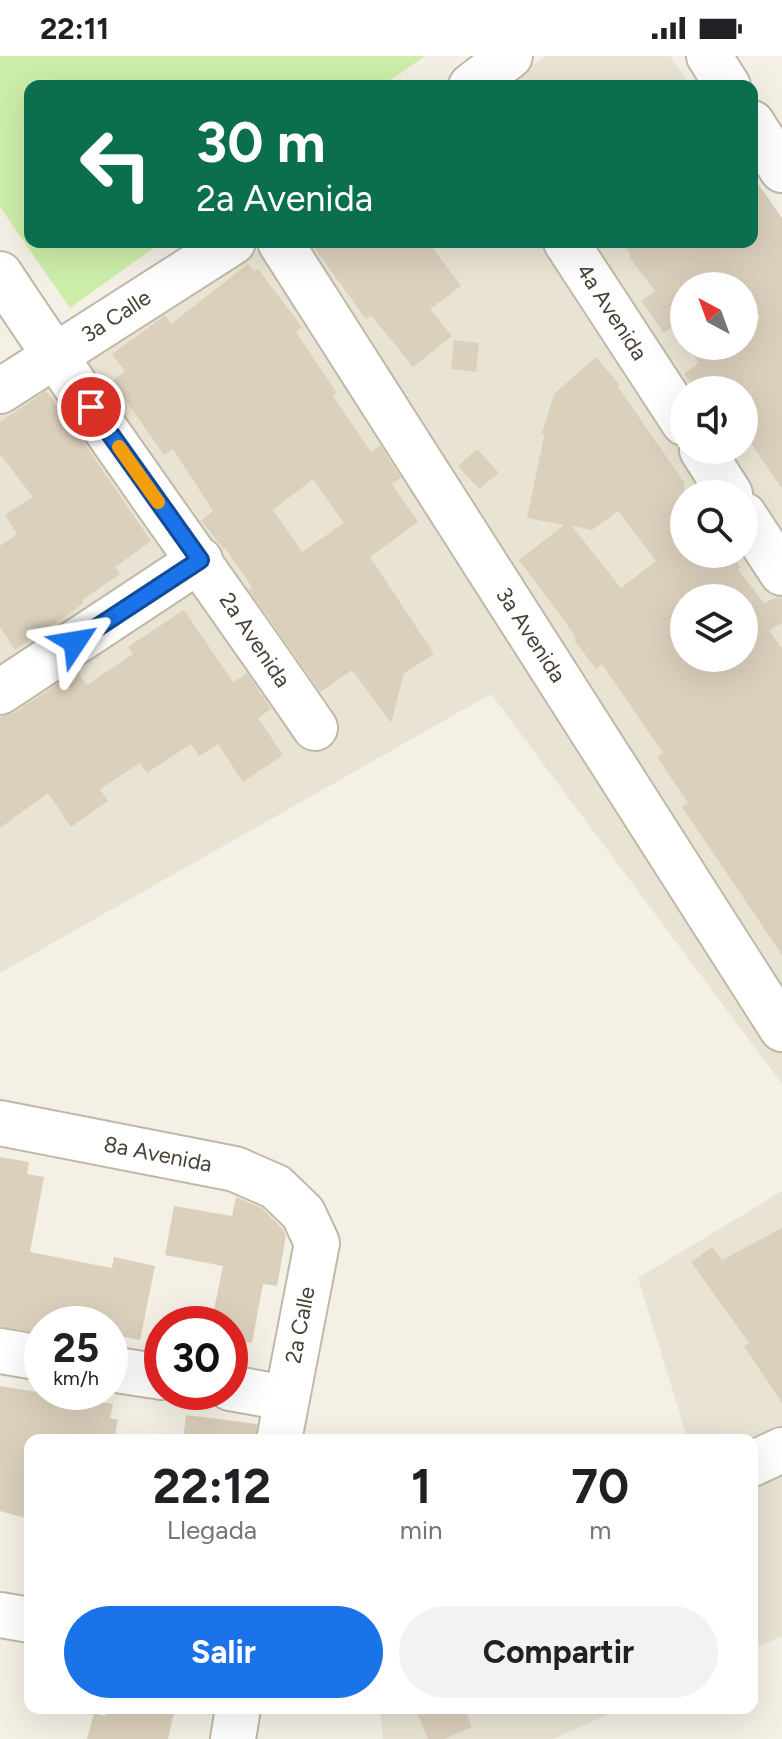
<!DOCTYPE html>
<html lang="es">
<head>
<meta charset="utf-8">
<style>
	:root { --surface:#fff; --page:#f2f2f2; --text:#202124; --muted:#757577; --accent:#1a73e8 }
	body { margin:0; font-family:Figtree,sans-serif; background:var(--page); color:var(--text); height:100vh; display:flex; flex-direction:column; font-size:30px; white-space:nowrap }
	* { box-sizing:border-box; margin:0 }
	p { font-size:26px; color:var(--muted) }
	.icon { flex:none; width:44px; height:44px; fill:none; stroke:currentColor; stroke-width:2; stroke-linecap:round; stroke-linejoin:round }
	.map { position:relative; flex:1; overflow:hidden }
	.drawer { position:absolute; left:24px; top:1378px; width:734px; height:280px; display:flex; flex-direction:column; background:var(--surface); border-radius:16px; box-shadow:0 8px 32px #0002 }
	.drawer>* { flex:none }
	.banner { position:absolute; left:24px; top:24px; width:734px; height:168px; border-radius:16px; box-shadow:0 8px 32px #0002; background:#0b6e4f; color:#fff; overflow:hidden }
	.needle { width:52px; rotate:319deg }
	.buttons { position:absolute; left:670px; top:216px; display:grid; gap:16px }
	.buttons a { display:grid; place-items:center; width:88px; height:88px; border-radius:50%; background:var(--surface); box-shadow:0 8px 32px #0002; font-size:40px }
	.speed { position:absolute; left:24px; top:1250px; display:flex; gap:16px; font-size:40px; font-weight:700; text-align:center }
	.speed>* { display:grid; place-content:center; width:104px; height:104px; border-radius:50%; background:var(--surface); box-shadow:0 8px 32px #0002; line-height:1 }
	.speed small { font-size:20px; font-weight:400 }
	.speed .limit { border:12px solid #d22; background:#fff; color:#111 }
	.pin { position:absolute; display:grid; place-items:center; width:68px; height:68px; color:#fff; margin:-34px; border:4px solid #fff; border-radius:50%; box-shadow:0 2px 8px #0007 }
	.me { position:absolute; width:88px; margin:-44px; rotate:57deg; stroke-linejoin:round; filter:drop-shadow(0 0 6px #0008) }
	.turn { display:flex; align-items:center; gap:28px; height:168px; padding:0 40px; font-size:36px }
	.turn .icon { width:104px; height:104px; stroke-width:2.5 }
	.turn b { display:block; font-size:56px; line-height:68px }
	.eta { display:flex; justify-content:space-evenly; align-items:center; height:136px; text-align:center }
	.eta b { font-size:48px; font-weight:700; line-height:56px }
	.button { display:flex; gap:16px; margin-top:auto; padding:16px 40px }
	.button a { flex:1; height:92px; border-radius:48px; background:var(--accent); color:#fff; font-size:32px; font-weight:700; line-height:92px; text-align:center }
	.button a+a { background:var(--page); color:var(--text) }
	.status { display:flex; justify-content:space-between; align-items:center; height:56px; padding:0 40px; background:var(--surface); direction:ltr }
	.status svg { height:22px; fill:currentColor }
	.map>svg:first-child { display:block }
	.residential { fill:#e9e3d3; fill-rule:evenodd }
	.green { fill:#cdeea9 }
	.building { fill:#dbd0bc; fill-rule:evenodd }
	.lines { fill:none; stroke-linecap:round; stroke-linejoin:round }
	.minor-casing { stroke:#c1b9a7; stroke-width:48 }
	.minor { stroke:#fff; stroke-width:44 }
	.route-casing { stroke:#114b97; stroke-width:20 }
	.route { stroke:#1a73e8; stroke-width:14 }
	.slow { stroke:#f59e0b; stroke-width:14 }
	.labels { text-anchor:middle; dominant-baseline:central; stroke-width:6; stroke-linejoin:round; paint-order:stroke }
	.street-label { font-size:22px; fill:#484134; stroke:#fff }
</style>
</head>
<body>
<div class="status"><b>22:11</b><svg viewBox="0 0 49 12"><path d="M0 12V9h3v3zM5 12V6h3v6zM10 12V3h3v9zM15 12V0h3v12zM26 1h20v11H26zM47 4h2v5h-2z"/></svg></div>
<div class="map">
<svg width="782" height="1683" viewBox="0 0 782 1683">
	<rect width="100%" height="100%" fill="#f5f0e5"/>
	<!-- residential -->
	<g class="residential">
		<polygon points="546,0 670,0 690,30 502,30"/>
		<path d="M782,173v855l-291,-390 -491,279v-557l272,-174h480zM684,230h60v60h-60zM684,334h60v60h-60zM684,438h60v60h-60zM684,542h60v60h-60z"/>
		<polygon points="782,1135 782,1580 752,1593 752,1384 688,1384 638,1222"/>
		<polygon points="380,1652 622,1652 554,1683 383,1683"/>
	</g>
	<!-- green -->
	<polygon class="green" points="0,0 425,0 382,30 30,30 30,186 162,186 70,252 0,151"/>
	<!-- building -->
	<g class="building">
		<polygon points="752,119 782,162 782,433 744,377 744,334 696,334 684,318 699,307 687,290 744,290 744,275 761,262 744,237 744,230 739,230 735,224 727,230 684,230 684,262 664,277 641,245 655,235 629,201 631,199 622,186 752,186"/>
		<polygon points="310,186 428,186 461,230 430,253 452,280 413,311 371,259 366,263"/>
		<path d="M248,208l6,8 4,-3 44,58 -6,5 41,61 -4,3 38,56 9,-7 21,33 -9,6 26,38 -48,35 64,97 -30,19 -13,50 -39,-53 -32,22 -71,-102 3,-3 -27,-39 -1,1 -23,-28 12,-10 -40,-62 -9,6 -52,-74 13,-10 -13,-17 53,-39 6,9zM313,423l31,44 -42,29 -29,-42z"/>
		<polygon points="454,284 479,287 476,316 451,313"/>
		<path d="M596,301l24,28 -2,2 66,95v72h46l11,13 -3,2 26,34 13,-6 5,1v25l-13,7 13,19v306l-100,-148 6,-4 -31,-46 6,-4 -61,-89 -6,5 -22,-29 2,-2 -12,-18 -45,-60 45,-35 -37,-7 18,-86 -4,4 13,-42zM618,455l38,50 -35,27 -49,-62 20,4zM684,542h60v60h-60z"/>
		<polygon points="46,335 75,374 151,485 115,511 120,518 82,544 84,547 15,594 0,571 0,490 17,478 5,459 33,441 0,398 0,366"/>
		<polygon points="477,393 499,417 479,433 458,410"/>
		<polygon points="184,554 233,626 247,617 271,653 258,662 283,699 243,726 218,688 199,700 191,688 147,717 140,707 100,733 108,745 71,771 48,737 0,772 0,661 14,657 77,615 87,629 133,598 128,591"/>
		<polygon points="0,1101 29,1106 27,1118 44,1121 30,1196 112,1212 114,1201 155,1210 140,1284 110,1278 110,1268 42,1268 42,1277 0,1271"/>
		<polygon points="236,1141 262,1152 282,1172 286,1180 277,1230 263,1228 252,1287 230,1284 230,1268 211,1268 223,1210 165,1199 174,1150 232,1160"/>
		<polygon points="782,1172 782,1347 744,1290 749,1287 691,1206 712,1191 722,1204"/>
		<polygon points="0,1330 113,1348 110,1362 118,1364 114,1384 30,1384 30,1442 25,1462 0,1455"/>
		<polygon points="186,1359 257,1368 255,1384 183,1384"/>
		<polygon points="107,1652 175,1652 168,1683 87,1683 94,1657 105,1660"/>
		<polygon points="415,1652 464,1652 472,1671 444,1683 428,1683"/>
	</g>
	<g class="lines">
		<!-- minor casing -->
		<g class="minor-casing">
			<g id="minor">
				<polyline points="709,0 728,30"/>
				<polyline points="471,30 510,0"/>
				<polyline points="752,67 782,114"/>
				<polyline points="280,186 782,973"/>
				<polyline points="566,186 684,367"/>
				<path d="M0,218c101,154 211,302 315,454"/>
				<polyline points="0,335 233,186"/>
				<polyline points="702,394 730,438"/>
				<polyline points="744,459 782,517"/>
				<polyline points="0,636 200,504"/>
				<polyline points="0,1067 235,1113 276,1131 303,1157 317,1187 279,1384"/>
				<polyline points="0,1295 42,1302"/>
				<polyline points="110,1313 162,1321"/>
				<polyline points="230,1332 286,1342"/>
				<polyline points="752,1408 782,1394"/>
				<polyline points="0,1559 30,1564"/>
				<polyline points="233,1683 238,1652"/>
			</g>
		</g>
		<!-- minor -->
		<use href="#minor" class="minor"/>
	</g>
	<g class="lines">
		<!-- route casing -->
		<g class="route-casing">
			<polyline id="route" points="75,586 200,504 91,351"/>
		</g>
		<!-- route -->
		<use href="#route" class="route"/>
		<!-- slow -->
		<polyline class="slow" points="119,391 158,446"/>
	</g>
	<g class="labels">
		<!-- street labels -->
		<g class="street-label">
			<text transform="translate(612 256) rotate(57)">4a Avenida</text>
			<text transform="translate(116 260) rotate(-33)">3a Calle</text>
			<text transform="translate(531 579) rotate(57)">3a Avenida</text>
			<text transform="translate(255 584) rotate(56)">2a Avenida</text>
			<text transform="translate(158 1098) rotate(11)">8a Avenida</text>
			<text transform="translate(300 1269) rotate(-79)">2a Calle</text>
		</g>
	</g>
</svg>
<div class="buttons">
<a><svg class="needle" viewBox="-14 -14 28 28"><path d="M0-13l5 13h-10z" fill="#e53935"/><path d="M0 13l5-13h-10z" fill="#757577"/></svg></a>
<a><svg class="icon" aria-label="sound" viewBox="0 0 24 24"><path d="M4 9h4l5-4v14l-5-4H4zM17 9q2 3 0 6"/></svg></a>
<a><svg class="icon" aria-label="search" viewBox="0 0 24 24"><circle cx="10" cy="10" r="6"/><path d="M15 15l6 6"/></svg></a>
<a><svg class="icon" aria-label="layers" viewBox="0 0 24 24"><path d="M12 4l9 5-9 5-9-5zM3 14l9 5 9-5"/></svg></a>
</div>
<div class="speed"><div>25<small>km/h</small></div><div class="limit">30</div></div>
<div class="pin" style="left:91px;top:351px;background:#d93025"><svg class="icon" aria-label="arrive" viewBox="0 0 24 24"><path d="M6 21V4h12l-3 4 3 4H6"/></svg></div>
<svg class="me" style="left:75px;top:586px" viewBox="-20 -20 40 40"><path d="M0-17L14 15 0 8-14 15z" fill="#1a73e8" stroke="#fff" stroke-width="4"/></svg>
<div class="banner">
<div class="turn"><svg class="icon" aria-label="left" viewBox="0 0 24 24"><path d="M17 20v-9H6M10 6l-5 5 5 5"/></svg><div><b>30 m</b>2a Avenida</div></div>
</div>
<section class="drawer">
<div class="eta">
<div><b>22:12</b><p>Llegada</p></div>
<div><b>1</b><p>min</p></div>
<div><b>70</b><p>m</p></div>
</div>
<div class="button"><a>Salir</a><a>Compartir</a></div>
</section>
</div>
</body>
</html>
